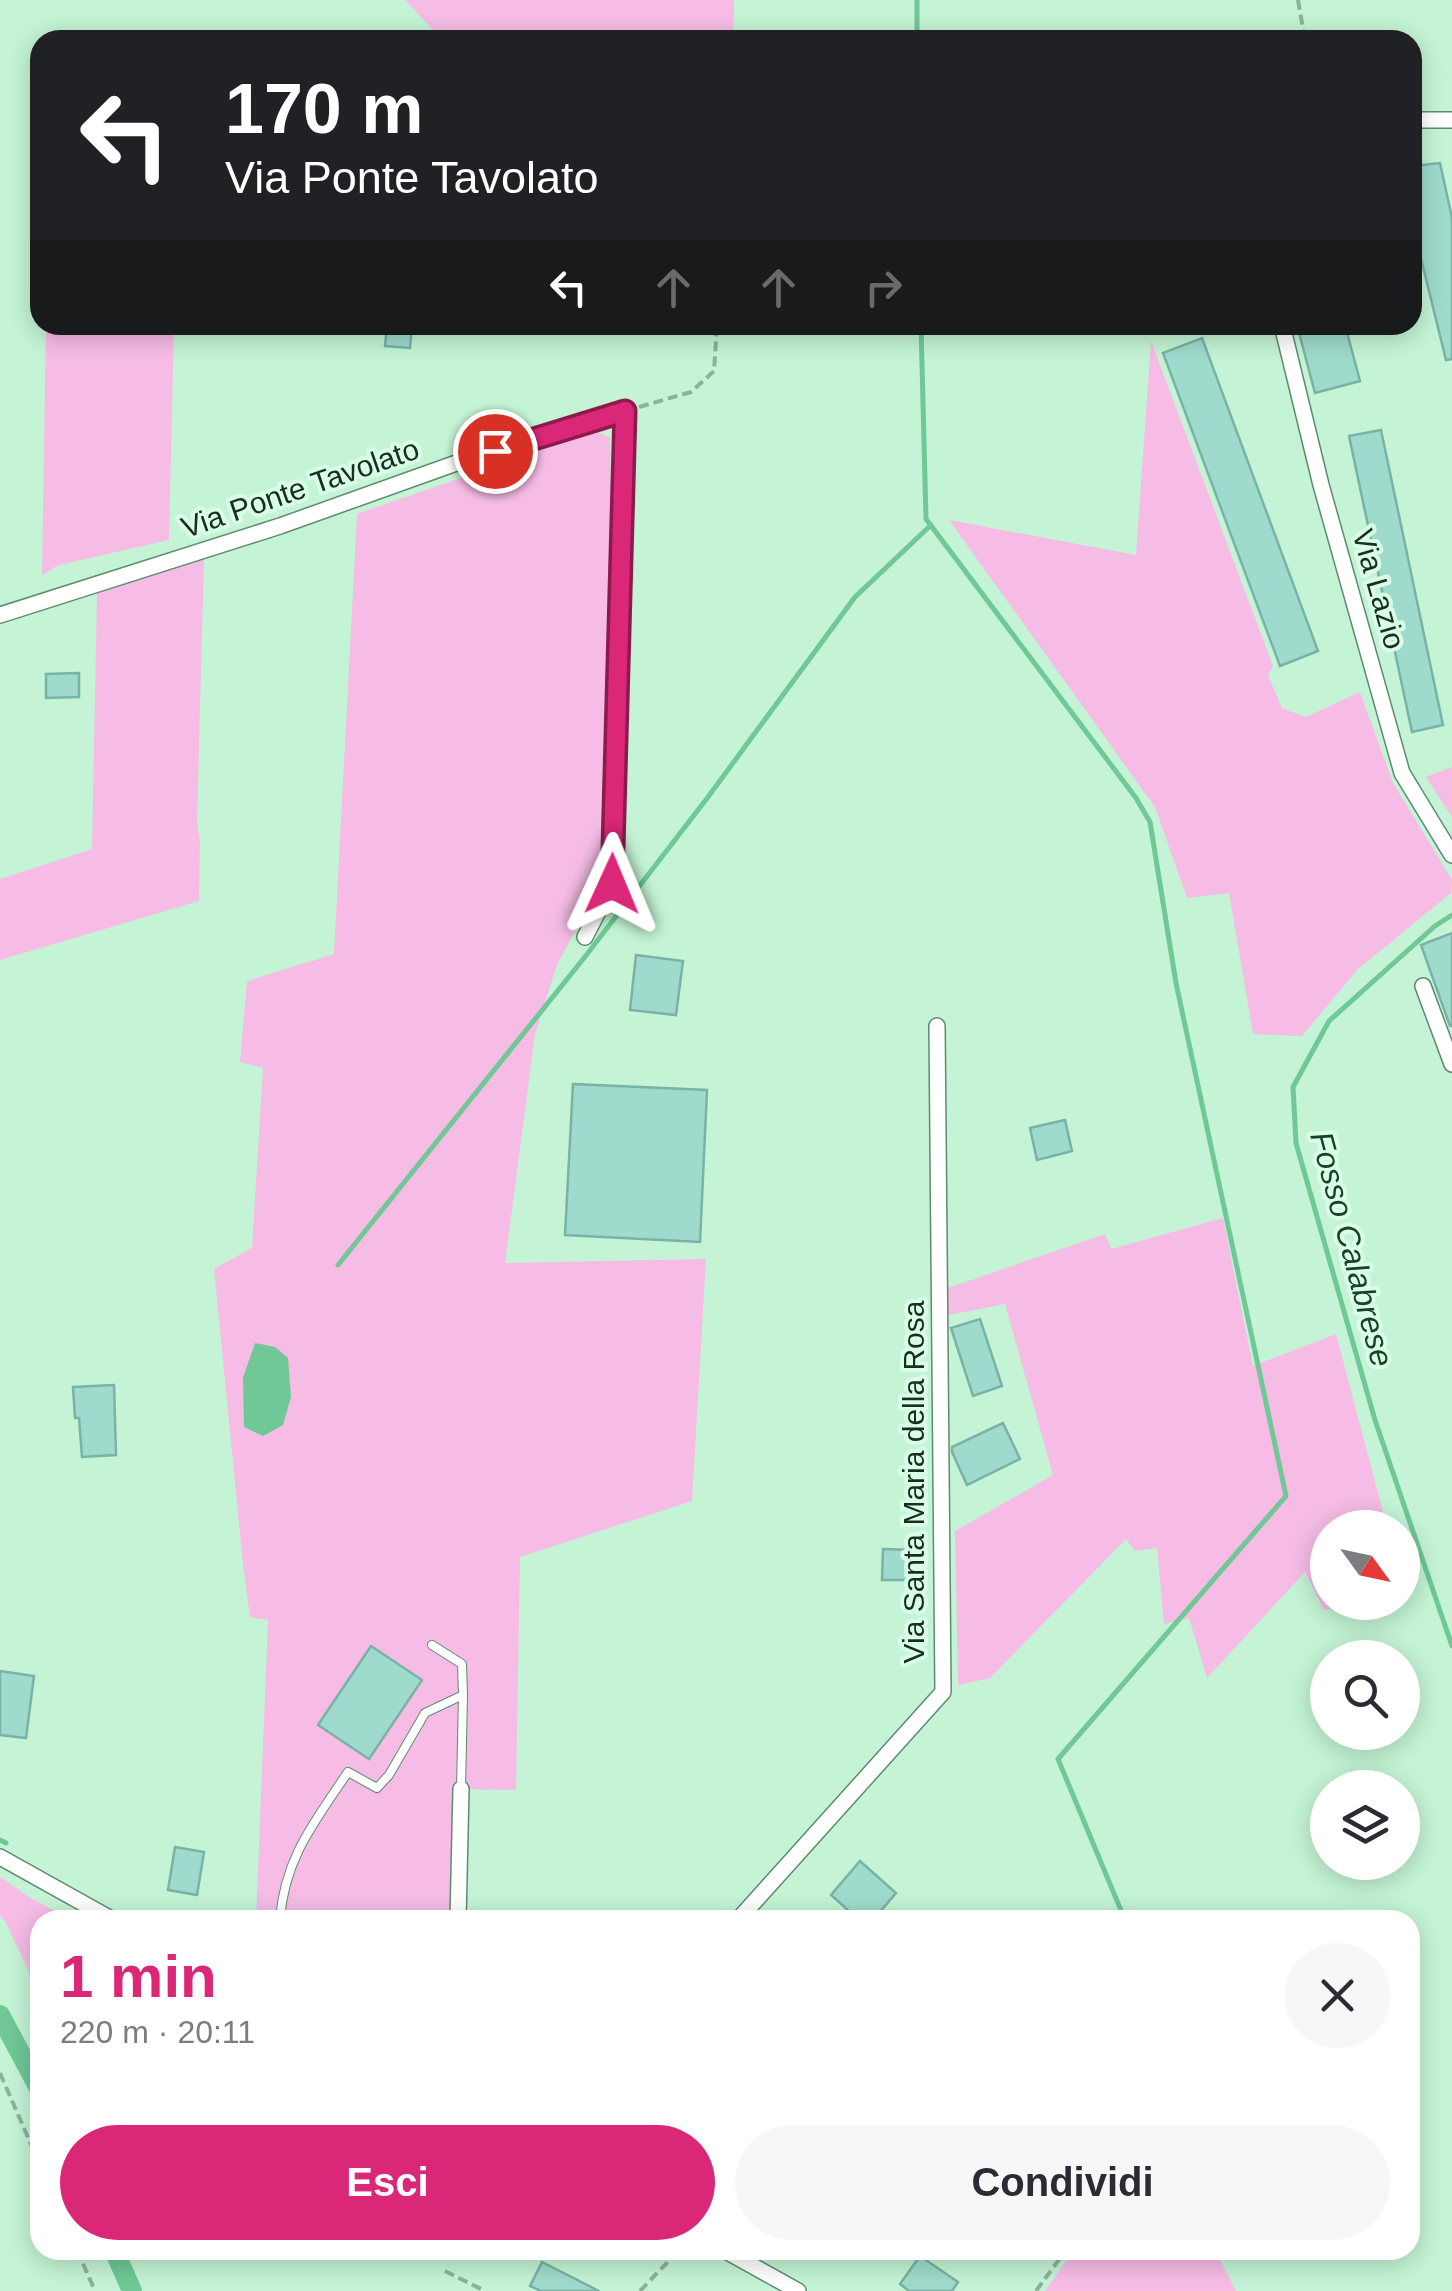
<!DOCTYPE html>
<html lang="it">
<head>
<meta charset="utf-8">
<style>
	:root { --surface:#fff; --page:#f7f7f7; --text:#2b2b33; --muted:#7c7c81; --accent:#db2777 }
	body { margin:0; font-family:Arial,sans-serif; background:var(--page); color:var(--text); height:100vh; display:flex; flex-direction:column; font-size:38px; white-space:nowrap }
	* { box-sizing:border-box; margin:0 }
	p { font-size:32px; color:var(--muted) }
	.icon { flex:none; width:55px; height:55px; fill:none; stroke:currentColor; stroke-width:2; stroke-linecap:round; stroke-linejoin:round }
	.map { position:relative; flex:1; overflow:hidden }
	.drawer { position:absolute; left:30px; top:1910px; width:1390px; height:350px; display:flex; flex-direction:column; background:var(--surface); border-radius:30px; box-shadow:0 5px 25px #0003 }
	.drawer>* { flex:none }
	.top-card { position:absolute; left:30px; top:30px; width:1392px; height:305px; border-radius:30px; box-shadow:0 5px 25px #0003; background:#202124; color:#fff; overflow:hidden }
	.needle { width:65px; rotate:123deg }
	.fabs { position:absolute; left:1310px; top:1510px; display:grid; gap:20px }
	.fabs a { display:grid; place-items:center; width:110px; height:110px; border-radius:50%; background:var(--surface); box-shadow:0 5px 25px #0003; font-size:50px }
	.pin { position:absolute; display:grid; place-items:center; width:85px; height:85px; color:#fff; margin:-42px; border:5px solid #fff; border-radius:50%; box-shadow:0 2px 10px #0007 }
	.me { position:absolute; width:110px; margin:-55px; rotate:1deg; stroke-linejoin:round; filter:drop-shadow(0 0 8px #0008) }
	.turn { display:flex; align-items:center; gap:35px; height:210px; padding:0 30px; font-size:45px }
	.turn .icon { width:130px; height:130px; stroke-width:2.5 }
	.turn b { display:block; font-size:70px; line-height:85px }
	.lanes { display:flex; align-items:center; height:95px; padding:0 30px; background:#0003; justify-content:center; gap:50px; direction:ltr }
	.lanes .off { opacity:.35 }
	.round { display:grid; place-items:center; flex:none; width:105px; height:105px; border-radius:52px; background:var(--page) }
	.headline { display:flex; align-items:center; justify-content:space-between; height:170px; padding:0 30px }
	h1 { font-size:60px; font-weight:600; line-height:75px; color:var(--accent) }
	.action { display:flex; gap:20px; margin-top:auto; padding:20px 30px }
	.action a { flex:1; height:115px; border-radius:60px; background:var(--accent); color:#fff; font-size:40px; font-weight:600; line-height:115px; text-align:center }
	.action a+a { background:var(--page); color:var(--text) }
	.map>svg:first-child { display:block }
	.green { fill:#f6bce6 }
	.water { fill:#6fc895 }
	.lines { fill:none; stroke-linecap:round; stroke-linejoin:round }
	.stream { stroke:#6fc895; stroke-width:5 }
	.canal { stroke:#6fc895; stroke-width:20 }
	.building { fill:#9fdbcc; stroke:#79b3a5; stroke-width:2.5 }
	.service-casing { stroke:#5e8b6f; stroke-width:10 }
	.minor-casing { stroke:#5e8b6f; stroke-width:18 }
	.path { stroke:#8cb39a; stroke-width:4; stroke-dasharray:10 5; stroke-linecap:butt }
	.service { stroke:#fff; stroke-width:8 }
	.minor { stroke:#fff; stroke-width:15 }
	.route-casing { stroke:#8e194d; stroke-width:25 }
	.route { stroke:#db2777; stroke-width:18 }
	.labels { text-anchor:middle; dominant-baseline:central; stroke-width:8; stroke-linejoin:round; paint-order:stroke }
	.street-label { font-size:30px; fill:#1a2d22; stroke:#d8ffe6 }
	.water-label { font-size:32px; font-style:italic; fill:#1b412c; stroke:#d8ffe6 }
</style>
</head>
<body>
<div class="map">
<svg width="1452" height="2291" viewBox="0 0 1452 2291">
	<rect width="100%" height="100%" fill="#c4f4d5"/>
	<!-- green -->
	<g class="green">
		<polygon points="405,0 734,0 733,40 447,40 438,35"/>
		<polygon points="46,325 174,325 169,540 59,565 42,575"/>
		<polygon points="1151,341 1273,666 1268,675 1282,708 1306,717 1360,692 1393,783 1452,880 1451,893 1357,970 1302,1036 1253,1034 1229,893 1187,898 1155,807 949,520 1136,555"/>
		<polygon points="596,431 610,438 611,506 599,886 557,965 535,1034 505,1263 706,1259 692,1501 520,1557 516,1790 454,1789 451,1920 256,1920 268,1620 250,1617 243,1564 214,1269 252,1248 263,1068 240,1062 247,981 334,954 357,514"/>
		<polygon points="204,559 197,822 200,841 199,901 0,960 0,879 92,849 97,593"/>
		<polygon points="1452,767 1452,817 1426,777"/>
		<polygon points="1223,1218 1253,1366 1336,1334 1387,1527 1328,1528 1328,1602 1353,1603 1324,1610 1305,1572 1207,1678 1189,1618 1164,1624 1157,1548 1135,1551 1126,1539 990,1678 958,1685 955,1531 1053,1475 1005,1304 948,1315 948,1288 1105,1234 1111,1249"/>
		<polygon points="0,1877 29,1897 72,1920 40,1920 40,1995 5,1921 0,1916"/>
		<polygon points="1074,2250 1215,2250 1236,2291 1045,2291"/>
	</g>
	<!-- water -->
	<polygon class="water" points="255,1343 275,1347 288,1358 291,1397 283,1425 263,1436 244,1427 243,1378"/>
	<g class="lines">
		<!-- stream -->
		<g class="stream">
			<polyline points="917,0 917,40"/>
			<polyline points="921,325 926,519 1136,798 1150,822 1176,983 1286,1496 1058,1759 1125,1920"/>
			<polyline points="1452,915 1435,926 1329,1021 1293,1087 1296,1143 1375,1420 1452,1646"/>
			<polyline points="338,1265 584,958 708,797 855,597 931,525"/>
			<polyline points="0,1840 6,1843"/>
		</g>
		<!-- canal -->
		<g class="canal">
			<polyline points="0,2015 40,2090"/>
			<polyline points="114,2250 132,2291"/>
		</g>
	</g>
	<!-- building -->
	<g class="building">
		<polygon points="1440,163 1452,218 1452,359 1446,360 1412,222 1412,166"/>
		<polygon points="387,325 412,325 410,348 385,346"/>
		<polygon points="1297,325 1345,325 1360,381 1315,393"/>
		<polygon points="1202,338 1318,651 1280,666 1163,353"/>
		<polygon points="1381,430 1443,725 1412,732 1349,436"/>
		<polygon points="79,673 79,697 46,698 46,674"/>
		<polygon points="1452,933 1452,1026 1450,1026 1421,945"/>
		<polygon points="636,955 683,961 676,1015 630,1010"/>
		<polygon points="573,1084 707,1090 700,1242 565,1235"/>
		<polygon points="1065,1120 1072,1151 1037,1160 1030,1128"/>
		<polygon points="980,1319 1002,1386 973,1396 951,1328"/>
		<polygon points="114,1385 116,1455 82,1457 79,1418 75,1418 73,1387"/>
		<polygon points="1003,1423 1020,1459 967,1485 952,1452 952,1447"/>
		<polygon points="883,1549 915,1550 914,1580 882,1580"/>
		<polygon points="371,1646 422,1680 369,1759 318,1725"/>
		<polygon points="0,1671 34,1676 26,1738 0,1735"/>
		<polygon points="175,1847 204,1852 197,1895 168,1890"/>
		<polygon points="860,1861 896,1893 873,1920 859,1920 831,1895"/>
		<polygon points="920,2256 958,2282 952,2291 909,2291 900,2284"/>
		<polygon points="542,2262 599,2291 541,2291 530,2286"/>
	</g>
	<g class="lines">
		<!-- service casing -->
		<g class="service-casing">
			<g id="service">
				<polyline points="461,1789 463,1695"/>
				<path d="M280,1920c4,-61 35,-99 68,-148l29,16 12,-13 36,-62 38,-18 -1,-31 -30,-19"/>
			</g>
		</g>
		<!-- minor casing -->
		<g class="minor-casing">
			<g id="minor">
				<polyline points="1412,120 1452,120"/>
				<polyline points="1282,325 1321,485 1402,773 1452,855"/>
				<polyline points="0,615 280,526 462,461 625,411 612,884 585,937"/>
				<polyline points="1423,986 1452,1064"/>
				<polyline points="0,1857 113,1920"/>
				<polyline points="458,1920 461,1789"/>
				<polyline points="738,1920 943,1692 937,1026"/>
				<polyline points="724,2250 798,2291"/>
			</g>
		</g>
		<!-- path -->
		<g class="path">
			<polyline points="1298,0 1305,40"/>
			<polyline points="639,407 691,392 714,371 717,325"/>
			<polyline points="0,2073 40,2165"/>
			<polyline points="77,2250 95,2291"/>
			<polyline points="445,2271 485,2291"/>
			<polyline points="640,2291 679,2250"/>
			<polyline points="1036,2291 1066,2250"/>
		</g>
		<!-- service -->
		<use href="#service" class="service"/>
		<!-- minor -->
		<use href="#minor" class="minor"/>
	</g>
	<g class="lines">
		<!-- route casing -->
		<g class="route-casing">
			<polyline id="route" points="495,451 625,411 612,884"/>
		</g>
		<!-- route -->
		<use href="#route" class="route"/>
	</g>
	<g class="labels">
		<!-- street labels -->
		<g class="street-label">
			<text transform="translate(300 488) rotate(-19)">Via Ponte Tavolato</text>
			<text transform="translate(1379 589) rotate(74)">Via Lazio</text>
			<text transform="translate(913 1482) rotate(-90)">Via Santa Maria della Rosa</text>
		</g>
		<!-- water labels -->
		<g class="water-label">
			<text transform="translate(1352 1249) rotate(75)">Fosso Calabrese</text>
		</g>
	</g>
</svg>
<div class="fabs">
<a><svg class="needle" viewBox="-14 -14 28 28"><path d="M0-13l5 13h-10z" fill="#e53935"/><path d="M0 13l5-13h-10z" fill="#7c7c81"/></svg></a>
<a><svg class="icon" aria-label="search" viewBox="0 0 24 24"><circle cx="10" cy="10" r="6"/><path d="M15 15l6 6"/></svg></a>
<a><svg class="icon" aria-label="layers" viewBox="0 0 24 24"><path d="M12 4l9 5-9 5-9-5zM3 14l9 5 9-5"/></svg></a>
</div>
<div class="pin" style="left:495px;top:451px;background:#d93025"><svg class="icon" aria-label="arrive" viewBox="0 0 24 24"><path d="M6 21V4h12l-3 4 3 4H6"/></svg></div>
<svg class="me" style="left:612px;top:884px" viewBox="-20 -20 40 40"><path d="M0-17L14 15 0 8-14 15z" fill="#db2777" stroke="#fff" stroke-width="4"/></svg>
<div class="top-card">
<div class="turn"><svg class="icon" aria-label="left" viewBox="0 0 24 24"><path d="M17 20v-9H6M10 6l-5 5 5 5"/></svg><div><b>170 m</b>Via Ponte Tavolato</div></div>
<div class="lanes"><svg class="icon" aria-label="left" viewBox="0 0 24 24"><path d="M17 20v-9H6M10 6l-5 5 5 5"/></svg><svg class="icon off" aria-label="ahead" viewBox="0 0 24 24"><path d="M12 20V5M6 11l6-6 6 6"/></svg><svg class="icon off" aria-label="ahead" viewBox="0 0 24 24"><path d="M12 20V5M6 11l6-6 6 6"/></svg><svg class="icon off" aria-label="right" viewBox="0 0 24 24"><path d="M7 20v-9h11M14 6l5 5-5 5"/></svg></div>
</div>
<section class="drawer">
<div class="headline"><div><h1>1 min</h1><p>220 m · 20:11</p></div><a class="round"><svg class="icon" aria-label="close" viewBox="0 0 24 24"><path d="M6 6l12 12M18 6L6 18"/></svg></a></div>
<div class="action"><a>Esci</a><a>Condividi</a></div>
</section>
</div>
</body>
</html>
